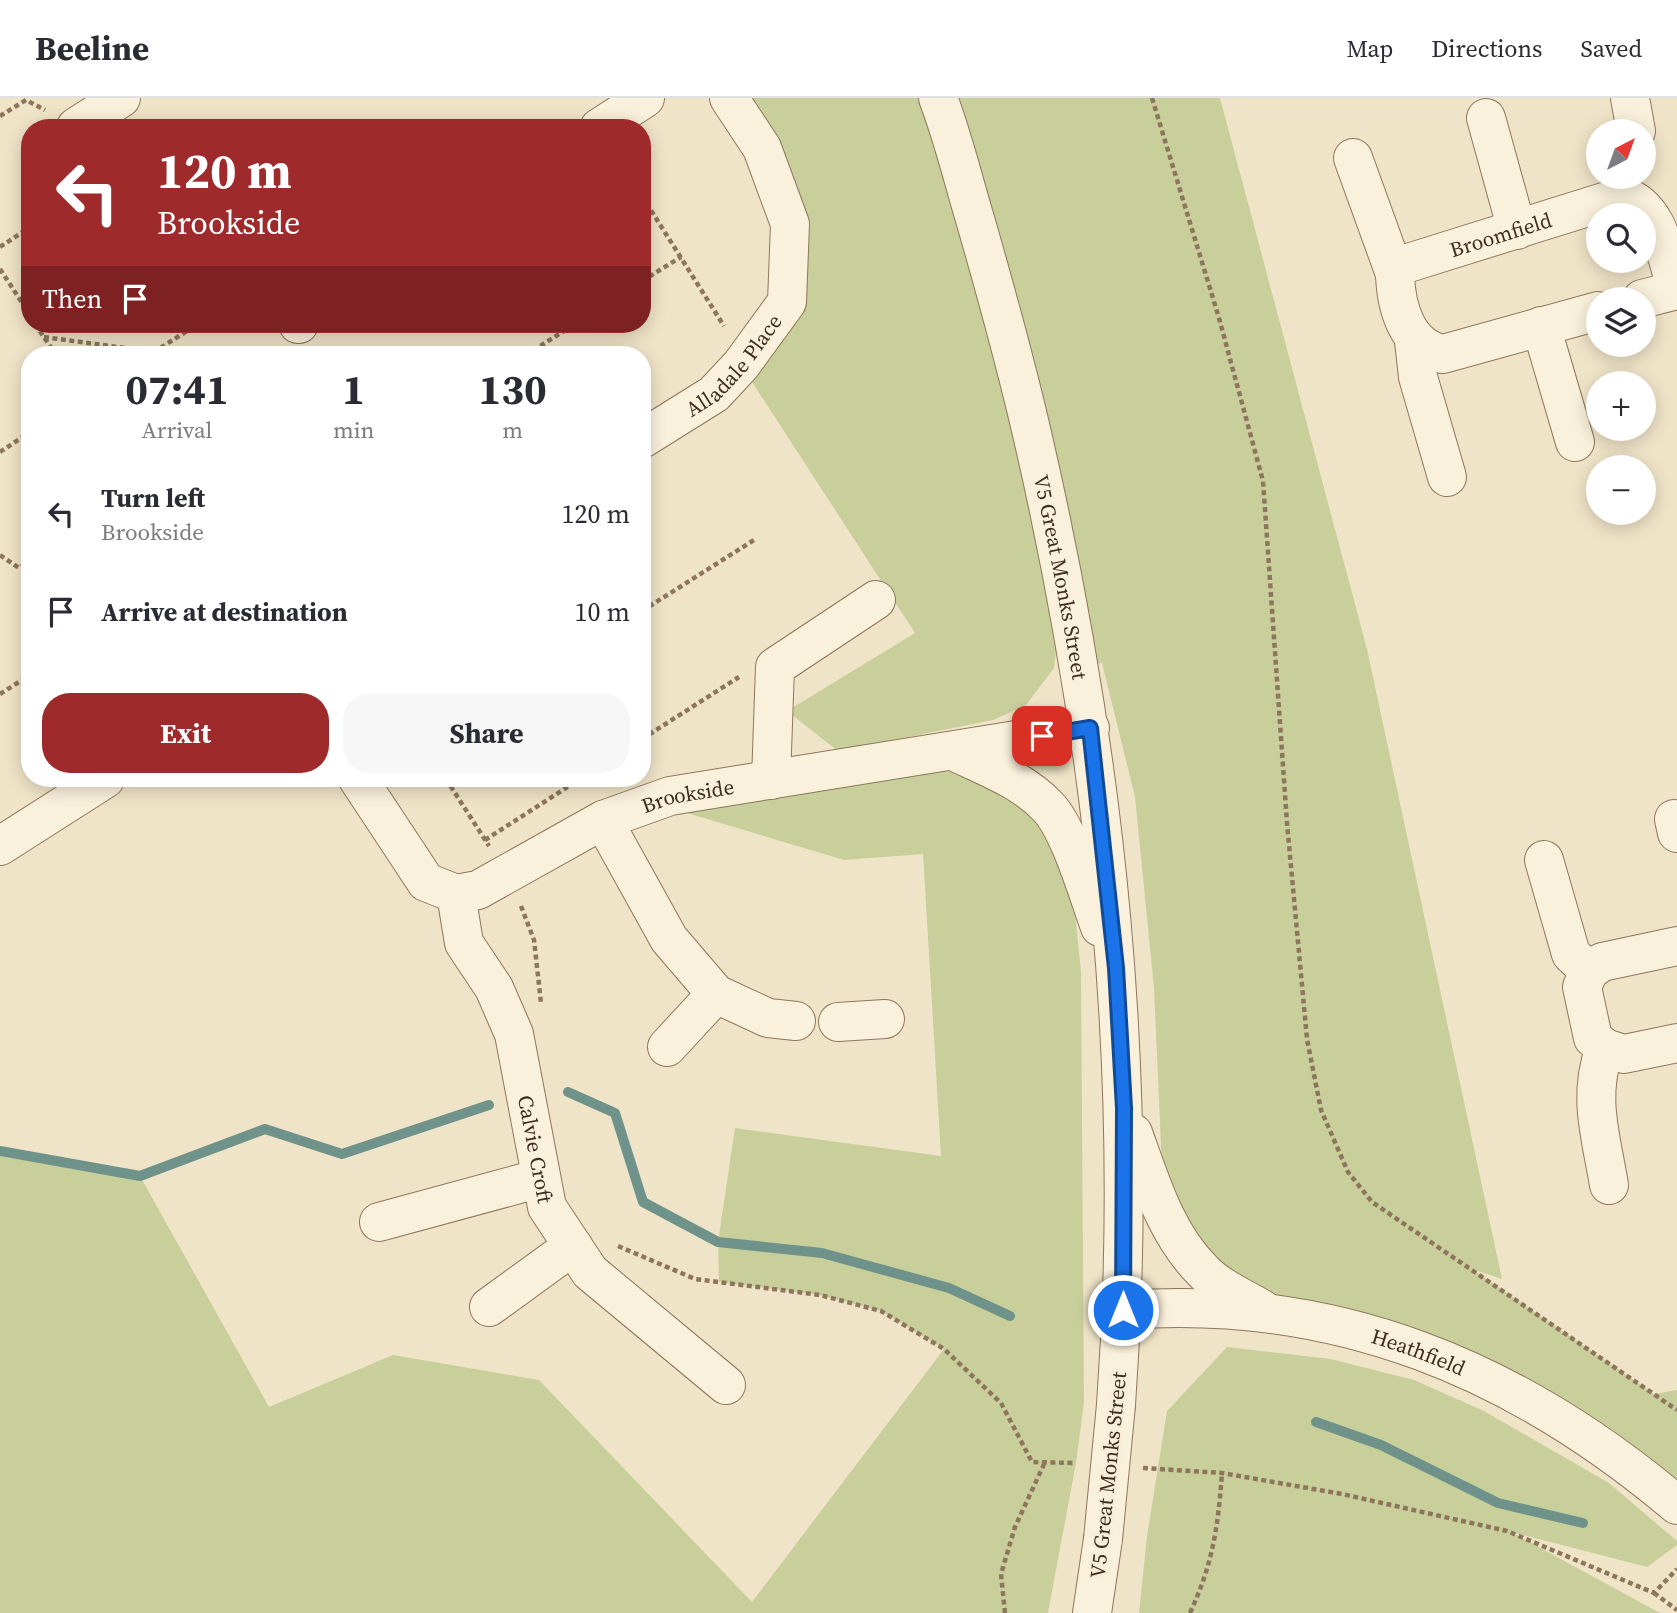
<!DOCTYPE html>
<html lang="en">
<head>
<meta charset="utf-8">
<style>
	:root { --surface:#fff; --page:#f7f7f7; --text:#2b2b33; --muted:#7c7c81; --line:#e1e1e2; --accent:#9e2a2b }
	body { margin:0; font-family:"Source Serif 4",serif; background:var(--page); color:var(--text); height:100vh; display:flex; flex-direction:column; font-size:26px; white-space:nowrap }
	* { box-sizing:border-box; margin:0 }
	p { font-size:23px; color:var(--muted) }
	.icon { flex:none; width:38px; height:38px; fill:none; stroke:currentColor; stroke-width:2; stroke-linecap:round; stroke-linejoin:round }
	.map { position:relative; flex:1; overflow:hidden }
	.panel { position:absolute; left:21px; top:248px; width:630px; height:441px; display:flex; flex-direction:column; background:var(--surface); border-radius:28px; box-shadow:0 4px 18px #0003 }
	.panel>* { flex:none }
	.top-card { position:absolute; left:21px; top:21px; width:630px; height:214px; border-radius:28px; box-shadow:0 4px 18px #0003; background:#9e2a2b; color:#fff; overflow:hidden }
	.needle { width:46px; rotate:41deg }
	.tools { position:absolute; left:1586px; top:21px; display:grid; gap:14px }
	.tools a { display:grid; place-items:center; width:70px; height:70px; border-radius:50%; background:var(--surface); box-shadow:0 4px 18px #0003; font-size:35px }
	.pin { position:absolute; display:grid; place-items:center; width:60px; height:60px; color:#fff; margin:-30px; border-radius:14px; box-shadow:0 4px 10px #0006 }
	.me { position:absolute; width:77px; margin:-38px; rotate:0deg; stroke-linejoin:round; filter:drop-shadow(0 0 5px #0008) }
	.turn { display:flex; align-items:center; gap:24px; height:147px; padding:0 21px; font-size:32px }
	.turn .icon { width:91px; height:91px; stroke-width:2.5 }
	.turn b { display:block; font-size:49px; line-height:60px }
	.then { display:flex; align-items:center; height:66px; padding:0 21px; background:#0003; gap:14px; font-size:26px }
	.eta { display:flex; justify-content:space-evenly; align-items:center; height:119px; text-align:center }
	.eta b { font-size:42px; font-weight:700; line-height:49px }
	.primary-button { display:flex; gap:14px; margin-top:auto; padding:14px 21px }
	.primary-button a { flex:1; height:80px; border-radius:28px; background:var(--accent); color:#fff; font-size:28px; font-weight:700; line-height:80px; text-align:center }
	.primary-button a+a { background:var(--page); color:var(--text) }
	ul { padding:0; list-style:none }
	li { display:flex; align-items:center; gap:21px; height:98px; padding:0 21px }
	li div { flex:1 }
	li b { display:block; font-size:26px }
	li em { font-style:normal }
	header { display:flex; align-items:center; gap:42px; box-sizing:border-box; height:98px; padding:0 35px; background:var(--surface); border-bottom:2px solid var(--line) }
	header strong { font-size:33px }
	nav { display:flex; gap:38px; margin-inline-start:auto; font-size:24px }
	.map>svg:first-child { display:block }
	.green { fill:#c9cf9b }
	.lines { fill:none; stroke-linecap:round; stroke-linejoin:round }
	.stream { stroke:#6f938a; stroke-width:10 }
	.minor-casing { stroke:#8d765c; stroke-width:40 }
	.path { stroke:#8d765c; stroke-width:4.5; stroke-dasharray:5 3.5; stroke-linecap:butt }
	.minor { stroke:#faf1dc; stroke-width:38 }
	.minor-bridge-casing { stroke:#8d765c; stroke-width:40; stroke-linecap:butt }
	.minor-bridge { stroke:#faf1dc; stroke-width:38 }
	.route-casing { stroke:#114b97; stroke-width:18 }
	.route { stroke:#1a73e8; stroke-width:12 }
	.labels { text-anchor:middle; dominant-baseline:central; stroke-width:7; stroke-linejoin:round; paint-order:stroke }
	.street-label { font-size:21px; fill:#3d2e20; stroke:#f7eed8 }
</style>
</head>
<body>
<header>
<strong>Beeline</strong>
<nav><a>Map</a><a>Directions</a><a>Saved</a></nav>
</header>
<div class="map">
<svg width="1677" height="1515" viewBox="0 0 1677 1515">
	<rect width="100%" height="100%" fill="#f0e4c8"/>
	<!-- green -->
	<g class="green">
		<polygon points="729,0 1220,0 1367,551 1502,1181 1472,1171 1654,1296 1677,1292 1677,1407 1483,1278 1204,1175 1162,1071 1154,890 1135,699 1102,565 1080,569 1064,482 1054,570 1026,607 993,622 838,653 787,613 915,535 741,267 787,204 790,126"/>
		<polygon points="951,673 1020,700 1042,721 1071,778 1081,873 1084,1305 1076,1365 1048,1515 0,1515 0,1053 140,1078 269,1309 393,1257 539,1282 752,1504 944,1251 881,1213 820,1197 719,1184 718,1144 735,1030 941,1058 923,756 844,762 687,715 926,674"/>
		<polygon points="1227,1249 1331,1261 1414,1282 1484,1313 1609,1385 1677,1443 1677,1447 1647,1469 1511,1434 1660,1515 1139,1515 1147,1438 1167,1313"/>
	</g>
	<g class="lines">
		<!-- stream -->
		<g class="stream">
			<polyline points="568,994 615,1015 643,1104 718,1144 822,1155 949,1190 1010,1218"/>
			<polyline points="0,1053 140,1078 265,1031 342,1056 489,1007"/>
			<polyline points="1316,1324 1381,1347 1498,1405 1583,1425"/>
		</g>
		<!-- minor casing -->
		<g class="minor-casing">
			<g id="minor">
				<path id="s1" d="M938,0c15,39 25,81 37,121 21,73 41,145 58,219 74,321 107,638 83,967"/>
				<polyline points="1630,0 1636,33"/>
				<polyline points="1486,20 1517,132"/>
				<polyline points="76,29 121,0"/>
				<polyline points="599,30 645,0"/>
				<polyline points="1353,60 1395,176"/>
				<polyline points="1642,201 1677,192"/>
				<path id="s2" d="M1598,213l-155,43c-36,-7 -47,-46 -48,-80l10,-10 218,-68c37,10 43,62 54,94"/>
				<polyline points="298,226 299,226"/>
				<polyline points="1541,228 1575,344"/>
				<polyline points="1414,243 1418,279 1447,379"/>
				<path id="s3" d="M642,341l72,-45 27,-29 46,-63 3,-78 -28,-76 -33,-50"/>
				<path d="M955,654c32,15 69,29 93,55 22,23 40,88 52,120"/>
				<path id="s4" d="M358,681l68,103 30,12 22,-4 125,-70 67,-24 420,-68"/>
				<polyline points="771,682 775,569 876,502"/>
				<polyline points="1674,721 1677,735"/>
				<polyline points="603,722 669,841 716,896 768,920 796,923"/>
				<polyline points="0,748 105,681"/>
				<polyline points="1544,762 1571,856 1589,873"/>
				<path id="s5" d="M456,796l8,49 30,45 20,46 33,173 43,65 136,113"/>
				<polyline points="1677,848 1602,864 1589,873 1582,889 1593,940 1605,950 1624,956 1677,945"/>
				<polyline points="838,924 885,921"/>
				<polyline points="667,949 716,896"/>
				<path d="M1605,950c-18,48 -4,88 4,137"/>
				<path d="M1133,1035c18,49 32,100 70,138 15,16 40,27 59,38"/>
				<polyline points="379,1124 541,1080"/>
				<polyline points="489,1209 573,1148"/>
				<path id="s6" d="M1123,1212c213,-16 393,59 554,195"/>
				<polyline points="1092,1515 1103,1441"/>
			</g>
		</g>
		<!-- path -->
		<g class="path">
			<polyline points="1152,0 1219,220 1263,383 1287,725 1307,941 1321,1012 1348,1074 1372,1104 1677,1312"/>
			<polyline points="0,18 26,2 45,12"/>
			<polyline points="642,98 724,228"/>
			<polyline points="0,149 30,129"/>
			<polyline points="0,171 30,217"/>
			<polyline points="642,183 681,159"/>
			<polyline points="35,226 56,257"/>
			<polyline points="44,239 154,254 198,226"/>
			<polyline points="526,257 575,226"/>
			<polyline points="0,354 30,334"/>
			<polyline points="0,457 19,470 30,463"/>
			<polyline points="642,513 754,442"/>
			<polyline points="0,596 30,577"/>
			<polyline points="642,641 739,579"/>
			<polyline points="446,681 489,748"/>
			<polyline points="485,742 580,681"/>
			<polyline points="521,808 534,842 541,905"/>
			<polyline points="618,1148 695,1181 820,1197 881,1213 944,1251 1001,1305 1032,1364 1075,1365"/>
			<polyline points="1143,1370 1222,1375 1342,1396 1507,1433 1654,1495 1677,1471"/>
			<polyline points="1654,1495 1677,1512"/>
			<polyline points="1005,1515 1001,1476 1015,1429 1045,1364"/>
			<path d="M1190,1515c23,-50 28,-86 32,-140"/>
		</g>
		<!-- minor -->
		<use href="#minor" class="minor"/>
		<!-- minor-bridge casing -->
		<g class="minor-bridge-casing">
			<polyline id="minor-bridge" points="1103,1441 1116,1307"/>
		</g>
		<!-- minor-bridge -->
		<use href="#minor-bridge" class="minor-bridge"/>
	</g>
	<g class="lines">
		<!-- route casing -->
		<g class="route-casing">
			<polyline id="route" points="1042,638 1090,630 1116,870 1124,1010 1123,1212"/>
		</g>
		<!-- route -->
		<use href="#route" class="route"/>
	</g>
	<g class="labels">
		<!-- street labels -->
		<g class="street-label">
			<text stroke="none"><textPath href="#s2" startOffset="376">Broomfield</textPath></text>
			<text stroke="none"><textPath href="#s3" startOffset="119">Alladale Place</textPath></text>
			<text stroke="none"><textPath href="#s1" startOffset="495">V5 Great Monks Street</textPath></text>
			<text stroke="none"><textPath href="#s4" startOffset="410">Brookside</textPath></text>
			<text stroke="none"><textPath href="#s5" startOffset="271">Calvie Croft</textPath></text>
			<text stroke="none"><textPath href="#s6" startOffset="301">Heathfield</textPath></text>
			<text transform="translate(1108 1377) rotate(-84)">V5 Great Monks Street</text>
		</g>
	</g>
</svg>
<div class="tools">
<a><svg class="needle" viewBox="-14 -14 28 28"><path d="M0-13l5 13h-10z" fill="#e53935"/><path d="M0 13l5-13h-10z" fill="#7c7c81"/></svg></a>
<a><svg class="icon" aria-label="search" viewBox="0 0 24 24"><circle cx="10" cy="10" r="6"/><path d="M15 15l6 6"/></svg></a>
<a><svg class="icon" aria-label="layers" viewBox="0 0 24 24"><path d="M12 4l9 5-9 5-9-5zM3 14l9 5 9-5"/></svg></a>
<a>+</a>
<a>−</a>
</div>
<div class="pin" style="left:1042px;top:638px;background:#d93025"><svg class="icon" aria-label="arrive" viewBox="0 0 24 24"><path d="M6 21V4h12l-3 4 3 4H6"/></svg></div>
<svg class="me" style="left:1123px;top:1212px" viewBox="-20 -20 40 40"><circle r="17" fill="#1a73e8" stroke="#fff" stroke-width="3"/><path d="M0-11L8 9 0 5-8 9z" fill="#fff"/></svg>
<div class="top-card">
<div class="turn"><svg class="icon" aria-label="left" viewBox="0 0 24 24"><path d="M17 20v-9H6M10 6l-5 5 5 5"/></svg><div><b>120 m</b>Brookside</div></div>
<div class="then">Then<svg class="icon" aria-label="arrive" viewBox="0 0 24 24"><path d="M6 21V4h12l-3 4 3 4H6"/></svg></div>
</div>
<section class="panel">
<div class="eta">
<div><b>07:41</b><p>Arrival</p></div>
<div><b>1</b><p>min</p></div>
<div><b>130</b><p>m</p></div>
</div>
<ul>
<li><svg class="icon" aria-label="left" viewBox="0 0 24 24"><path d="M17 20v-9H6M10 6l-5 5 5 5"/></svg><div><b>Turn left</b><p>Brookside</p></div><em>120 m</em></li>
<li><svg class="icon" aria-label="arrive" viewBox="0 0 24 24"><path d="M6 21V4h12l-3 4 3 4H6"/></svg><div><b>Arrive at destination</b></div><em>10 m</em></li>
</ul>
<div class="primary-button"><a>Exit</a><a>Share</a></div>
</section>
</div>
</body>
</html>
